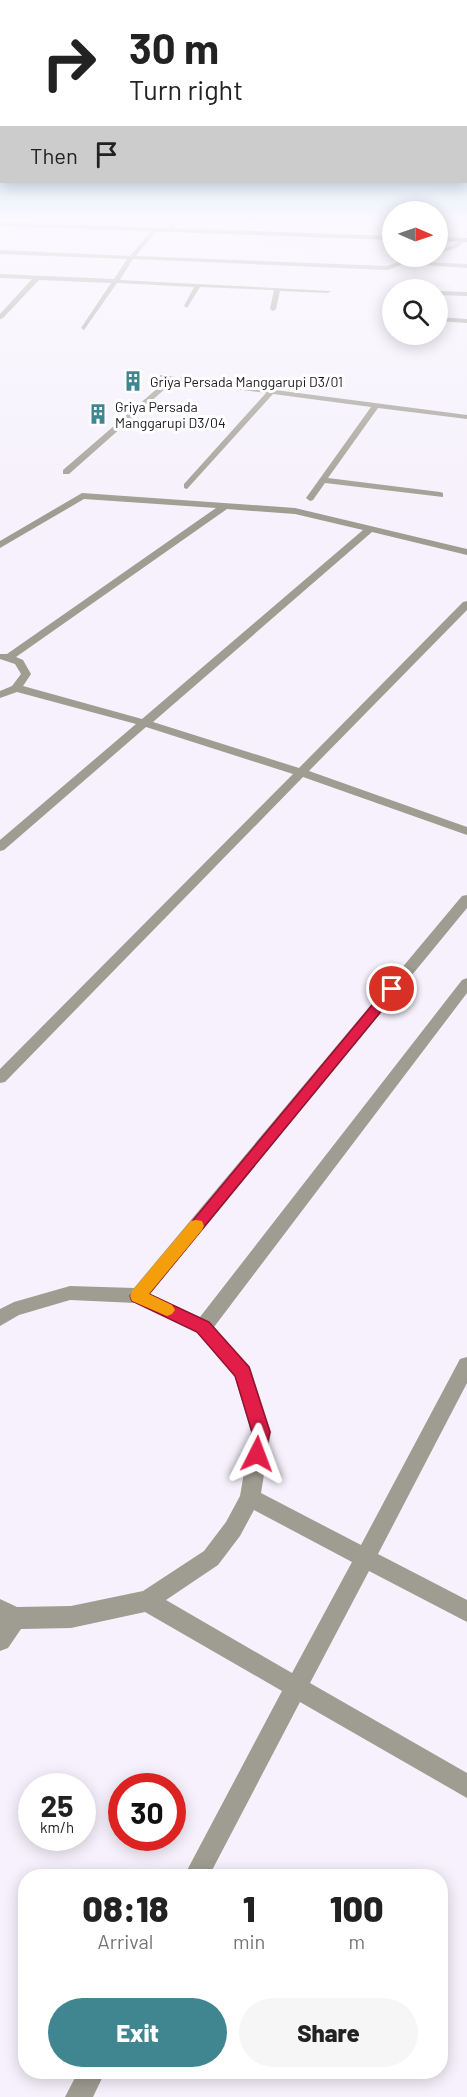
<!DOCTYPE html>
<html lang="en">
<head>
<meta charset="utf-8">
<style>
	:root { --surface:#fff; --page:#f6f6f6; --text:#222; --muted:#767676; --accent:#408691 }
	body { margin:0; font-family:Barlow,sans-serif; background:var(--page); color:var(--text); height:100vh; display:flex; flex-direction:column; font-size:22px; white-space:nowrap }
	* { box-sizing:border-box; margin:0 }
	p { font-size:20px; color:var(--muted) }
	.icon { flex:none; width:33px; height:33px; fill:none; stroke:currentColor; stroke-width:2; stroke-linecap:round; stroke-linejoin:round }
	.map { position:relative; flex:1; overflow:hidden }
	.sheet { position:absolute; left:18px; top:1869px; width:430px; height:210px; display:flex; flex-direction:column; background:var(--surface); border-radius:24px; box-shadow:0 3px 15px #0003 }
	.sheet>* { flex:none }
	.banner { position:absolute; left:0px; top:0px; width:468px; height:183px; box-shadow:0 3px 15px #0003; background:#fff; color:var(--text); overflow:hidden }
	.needle { width:39px; rotate:92deg }
	.fabs { position:absolute; left:382px; top:201px; display:grid; gap:12px }
	.fabs a { display:grid; place-items:center; width:66px; height:66px; border-radius:50%; background:var(--surface); box-shadow:0 3px 15px #0003; font-size:30px }
	.speed { position:absolute; left:18px; top:1773px; display:flex; gap:12px; font-size:30px; font-weight:700; text-align:center }
	.speed>* { display:grid; place-content:center; width:78px; height:78px; border-radius:50%; background:var(--surface); box-shadow:0 3px 15px #0003; line-height:1 }
	.speed small { font-size:15px; font-weight:400 }
	.speed .limit { border:9px solid #d22; background:#fff; color:#111 }
	.pin { position:absolute; display:grid; place-items:center; width:51px; height:51px; color:#fff; margin:-26px; border:3px solid #fff; border-radius:50%; box-shadow:0 2px 6px #0007 }
	.me { position:absolute; width:66px; margin:-33px; rotate:3deg; stroke-linejoin:round; filter:drop-shadow(0 0 4px #0008) }
	.turn { display:flex; align-items:center; gap:21px; height:126px; padding:0 30px; font-size:27px }
	.turn .icon { width:78px; height:78px; stroke-width:2.5 }
	.turn b { display:block; font-size:42px; line-height:51px }
	.then { display:flex; align-items:center; height:57px; padding:0 30px; background:#0003; gap:12px; font-size:22px }
	.eta { display:flex; justify-content:space-evenly; align-items:center; height:102px; text-align:center }
	.eta b { font-size:36px; font-weight:800; line-height:42px }
	.primary-button { display:flex; gap:12px; margin-top:auto; padding:12px 30px }
	.primary-button a { flex:1; height:69px; border-radius:36px; background:var(--accent); color:#fff; font-size:24px; font-weight:800; line-height:69px; text-align:center }
	.primary-button a+a { background:var(--page); color:var(--text) }
	.map>svg:first-child { display:block }
	.built { fill:#eee3fe }
	.lines { fill:none; stroke-linecap:round; stroke-linejoin:round }
	.street { fill:#9f9c91; fill-rule:evenodd }
	.secondary { fill:#777362; fill-rule:evenodd }
	.route { fill:#e11d48; stroke:#92132f; stroke-width:1.5 }
	.slow { fill:#f59e0b }
	.labels { text-anchor:middle; dominant-baseline:central; stroke-width:6; stroke-linejoin:round; paint-order:stroke }
	.far-poi-label { font-size:14px; fill:#1d1822; stroke:#fff; text-anchor:start }
</style>
</head>
<body>
<div class="map">
<svg width="467" height="2097" viewBox="0 0 467 2097">
	<rect width="100%" height="100%" fill="#f6f1fc"/>
	<!-- built -->
	<g class="built">
		<polygon points="38,229 115,231 108,242 30,239"/>
		<polygon points="266,237 321,239 320,251 261,249"/>
	</g>
	<g class="lines">
		<!-- street -->
		<g class="street">
			<polygon points="44,218 51,218 37,226 32,225"/>
			<polygon points="175,218 181,218 170,232 166,232"/>
			<polygon points="443,218 449,218 442,239 439,241 438,233"/>
			<polygon points="154,228 157,230 136,256 387,266 416,256 426,256 387,270 133,259 120,280 331,291 328,293 280,291 276,309 273,311 270,309 274,290 200,287 187,308 184,306 194,287 117,283 84,330 81,328 111,283 39,280 3,318 0,319 0,314 32,279 0,278 0,274 114,279 127,259 0,254 0,250 130,256"/>
			<polygon points="462,239 467,240 456,248 438,254 438,250 452,246"/>
			<polygon points="425,262 467,264 467,268 423,265"/>
			<polygon points="438,291 467,292 467,296 438,295"/>
			<polygon points="438,317 467,319 467,323 438,321"/>
			<polygon points="160,375 467,415 467,419 378,408 328,478 440,492 443,493 443,497 325,483 313,500 310,501 306,498 371,407 273,394 187,489 184,488 184,484 266,393 174,381 69,474 63,474 63,470 167,380 160,379"/>
			<path d="M82,493l213,15 172,41v6l-95,-23 -219,190 146,46 164,-166 4,-1v9l-158,161 158,56v8l-164,-58 -298,305 -5,1v-14l293,-295 -147,-47 -142,123 -4,1v-11l136,-116 -119,-32 -17,6v-7l12,-5 9,-12 -6,-10 -15,-5v-5h7l209,-146 -132,-9 -84,49v-7zM227,509l68,5 68,16 -221,189 -119,-33 8,-12 -8,-14 -7,-3z"/>
			<path d="M467,895v13l-317,386 50,23 262,-337 5,-2v15l-253,334 36,40 21,65 -10,61 100,52 99,-186 7,-2v26l-89,171 89,46v22l-98,-51 -59,112 157,90v25l-167,-96 -91,174h-25l98,-185 -137,-79 -74,16 -50,1 -13,19 -8,3v-52l17,8 54,-1 72,-15 61,-40 22,-29 14,-26 11,-64 -16,-55 -38,-45 -61,-29 -66,-3 -51,15 -19,11v-17l14,-7 56,-16 64,2 328,-392zM254,1510l98,52 -60,111 -126,-73 52,-35 22,-29z"/>
			<polygon points="78,2072 105,2072 93,2097 65,2097"/>
		</g>
		<!-- secondary -->
		<g class="secondary">
			<polygon points="0,222 393,236 393,240 0,226"/>
			<polygon points="438,237 467,238 467,242 438,241"/>
		</g>
	</g>
	<!-- sky -->
	<linearGradient id="sky" x2="0" y2="1"><stop stop-color="#83c4f0"/><stop offset="0.43" stop-color="#fbf9fe"/><stop offset="1" stop-color="#fbf9fe" stop-opacity="0"/></linearGradient>
	<rect width="467" height="512" fill="url(#sky)"/>
	<!-- route -->
	<polygon class="route" points="392,985 399,989 397,992 149,1294 209,1322 249,1367 270,1432 263,1460 257,1462 251,1460 248,1454 252,1432 235,1376 197,1332 132,1301 130,1296 388,986"/>
	<!-- slow -->
	<polygon class="slow" points="196,1220 202,1221 204,1226 202,1230 149,1294 172,1305 175,1310 172,1314 167,1316 132,1301 130,1296 132,1291 191,1221"/>
	<!-- icons -->
	<defs>
		<g id="building-bare" transform="scale(1.62)"><path d="M-4-6H4V6H1V3H-1V6H-4ZM-2.5-4.3h1.7v1.8h-1.7ZM.8-4.3h1.7v1.8H.8ZM-2.5-1h1.7V.8h-1.7ZM.8-1h1.7V.8H.8Z" fill="#408691" stroke="#fff" stroke-width="2.5" paint-order="stroke"/></g>
	</defs>
	<g fill-rule="evenodd">
		<use href="#building-bare" x="133" y="381"/>
		<use href="#building-bare" x="98" y="414"/>
	</g>
	<g class="labels">
		<!-- far-poi labels -->
		<g class="far-poi-label">
			<text x="150" y="381">Griya Persada Manggarupi D3/01</text>
			<text x="115" y="406">Griya Persada<tspan x="115" dy="16">Manggarupi D3/04</tspan></text>
		</g>
	</g>
</svg>
<div class="fabs">
<a><svg class="needle" viewBox="-14 -14 28 28"><path d="M0-13l5 13h-10z" fill="#e53935"/><path d="M0 13l5-13h-10z" fill="#767676"/></svg></a>
<a><svg class="icon" aria-label="search" viewBox="0 0 24 24"><circle cx="10" cy="10" r="6"/><path d="M15 15l6 6"/></svg></a>
</div>
<div class="speed"><div>25<small>km/h</small></div><div class="limit">30</div></div>
<div class="pin" style="left:392px;top:989px;background:#d93025"><svg class="icon" aria-label="arrive" viewBox="0 0 24 24"><path d="M6 21V4h12l-3 4 3 4H6"/></svg></div>
<svg class="me" style="left:257px;top:1454px" viewBox="-20 -20 40 40"><path d="M0-17L14 15 0 8-14 15z" fill="#e11d48" stroke="#fff" stroke-width="4"/></svg>
<div class="banner">
<div class="turn"><svg class="icon" aria-label="right" viewBox="0 0 24 24"><path d="M7 20v-9h11M14 6l5 5-5 5"/></svg><div><b>30 m</b>Turn right</div></div>
<div class="then">Then<svg class="icon" aria-label="arrive" viewBox="0 0 24 24"><path d="M6 21V4h12l-3 4 3 4H6"/></svg></div>
</div>
<section class="sheet">
<div class="eta">
<div><b>08:18</b><p>Arrival</p></div>
<div><b>1</b><p>min</p></div>
<div><b>100</b><p>m</p></div>
</div>
<div class="primary-button"><a>Exit</a><a>Share</a></div>
</section>
</div>
</body>
</html>
